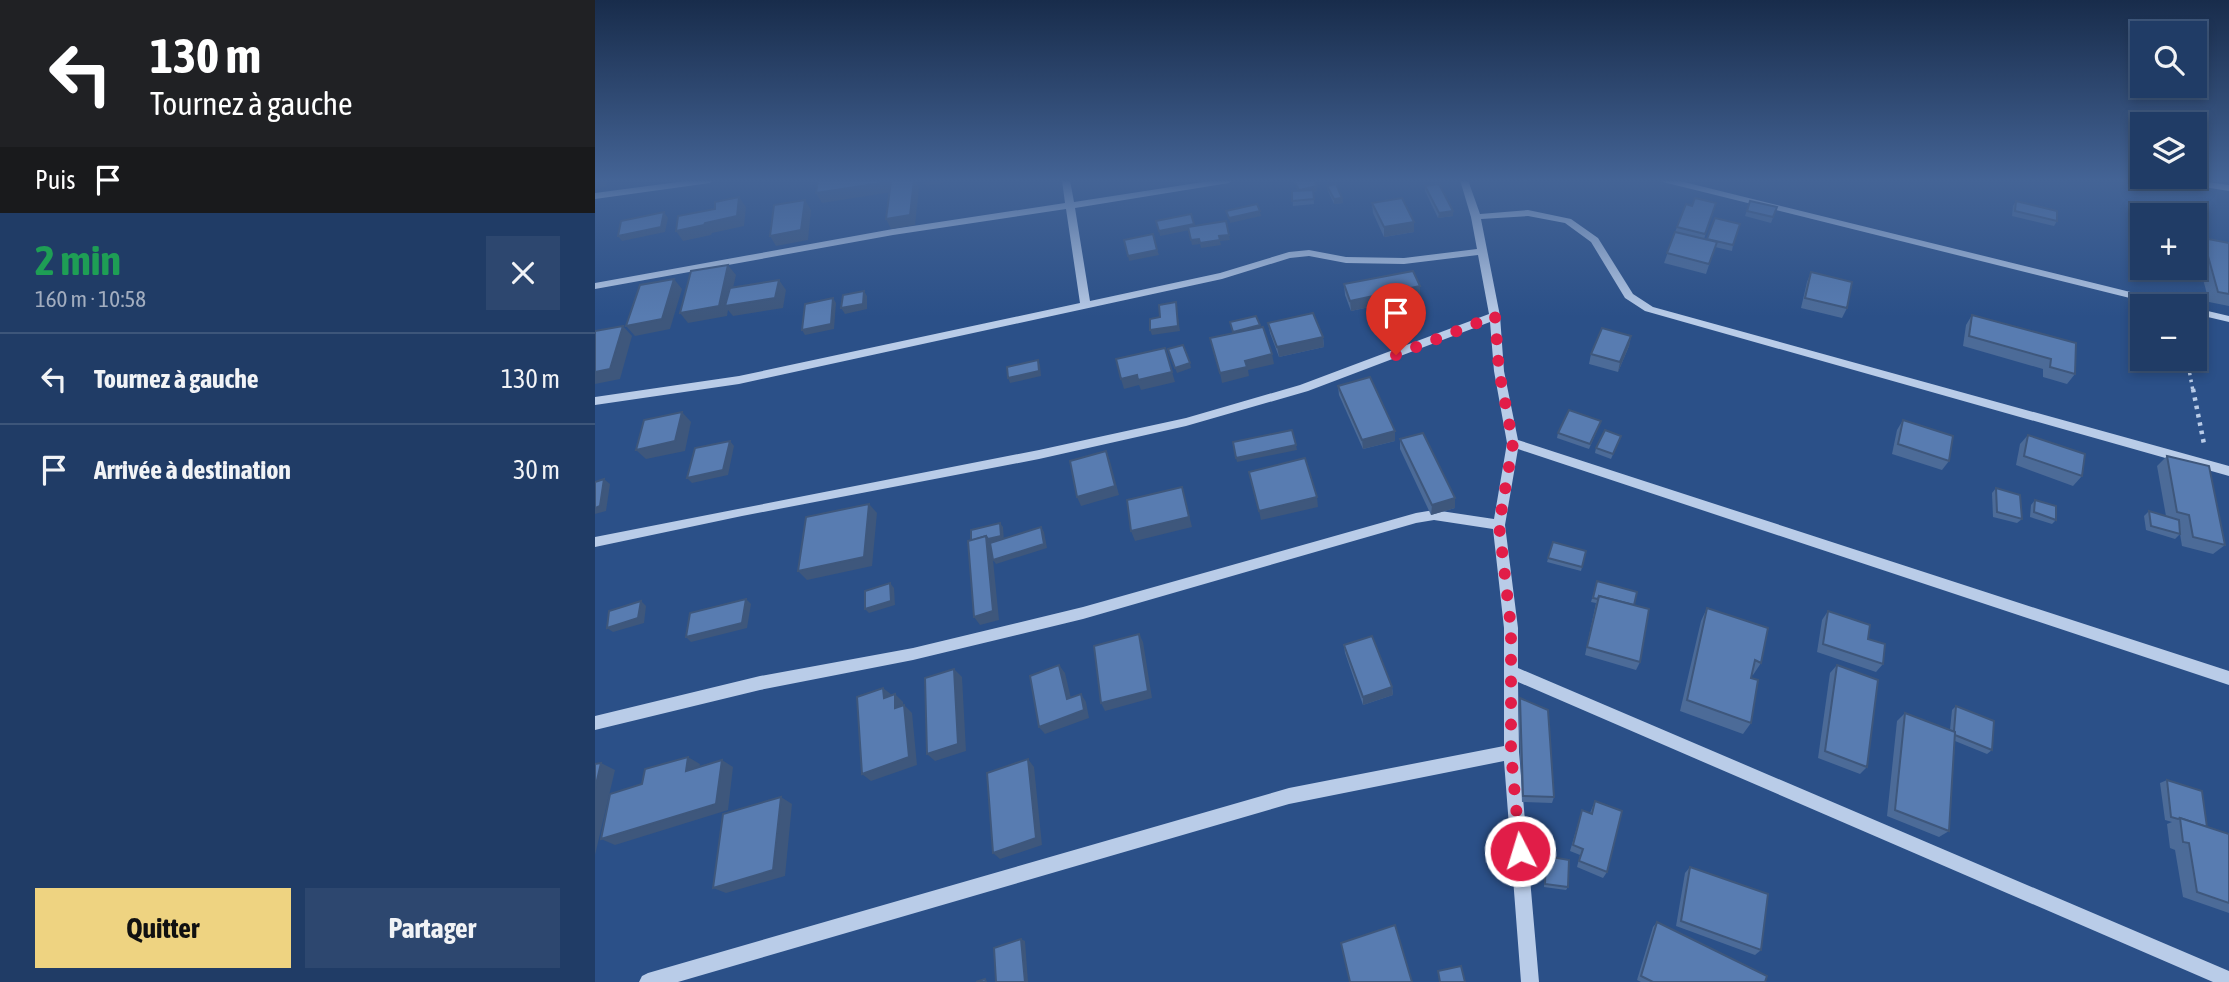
<!DOCTYPE html>
<html lang="fr">
<head>
<meta charset="utf-8">
<style>
	:root { --surface:#203c66; --page:#2d476f; --text:#f1f3f6; --muted:#a2adbf; --line:#3d567a; --accent:#eed381 }
	body { margin:0; font-family:"Asap Condensed",sans-serif; background:var(--page); color:var(--text); height:100vh; display:flex; flex-direction:column; font-size:26px; white-space:nowrap }
	* { box-sizing:border-box; margin:0 }
	p { font-size:23px; color:var(--muted) }
	.icon { flex:none; width:38px; height:38px; fill:none; stroke:currentColor; stroke-width:2; stroke-linecap:round; stroke-linejoin:round }
	.map { position:relative; flex:1; overflow:hidden }
	.side { display:flex; flex-direction:column; background:var(--surface); width:595px }
	.side>* { flex:none }
	.top-card { background:#202124; color:#fff; overflow:hidden }
	.buttons { position:absolute; left:1535px; top:21px; display:grid; gap:14px }
	.buttons a { display:grid; place-items:center; width:77px; height:77px; border-radius:0px; background:var(--surface); box-shadow:0 4px 10px #0003,0 0 0 2px var(--line); font-size:35px }
	.pin { position:absolute; display:grid; place-items:center; width:60px; height:60px; color:#fff; margin:-72px -30px; border-radius:50% 50% 50% 0; rotate:-45deg; box-shadow:0 0 7px #0007 }
	.pin .icon { rotate:45deg }
	.me { position:absolute; width:77px; margin:-38px; rotate:355deg; stroke-linejoin:round; filter:drop-shadow(0 0 5px #0008) }
	.turn { display:flex; align-items:center; gap:24px; height:147px; padding:0 35px; font-size:32px }
	.turn .icon { width:91px; height:91px; stroke-width:2.5 }
	.turn b { display:block; font-size:49px; line-height:60px }
	.then { display:flex; align-items:center; height:66px; padding:0 35px; background:#0003; gap:14px; font-size:26px }
	.round { display:grid; place-items:center; flex:none; width:74px; height:74px; border-radius:0px; background:var(--page) }
	.head { display:flex; align-items:center; justify-content:space-between; height:119px; padding:0 35px }
	h1 { font-size:42px; font-weight:700; line-height:52px; color:#1e9e55 }
	.cta { display:flex; gap:14px; margin-top:auto; padding:14px 35px }
	.cta a { flex:1; height:80px; border-radius:0px; background:var(--accent); color:#111; font-size:28px; font-weight:700; line-height:80px; text-align:center }
	.cta a+a { background:var(--page); color:var(--text) }
	ul { padding:0; list-style:none }
	li { display:flex; align-items:center; gap:21px; height:91px; padding:0 35px; border-top:2px solid var(--line) }
	li div { flex:1 }
	li b { display:block; font-size:26px }
	li em { font-style:normal }
	main { display:flex; flex:1; min-height:0 }
	.map>svg:first-child { display:block }
	.lines { fill:none; stroke-linecap:round; stroke-linejoin:round }
	.path-far1 { stroke:#b9cce8; stroke-width:3.5; stroke-dasharray:2.5 4.5; stroke-linecap:butt }
	.path { stroke:#b9cce8; stroke-width:4.5; stroke-dasharray:3.5 5; stroke-linecap:butt }
	.minor { fill:#b9cce8; fill-rule:evenodd }
	.wall { fill:#4c6b98 }
	.shaded-wall { fill:#3e577c }
	.building { fill:#587cb1; stroke:#3e577c; stroke-width:2 }
	.route { stroke:#e11d48; stroke-width:12; stroke-dasharray:0 21.6 }
</style>
</head>
<body>
<main>
<section class="side">
<div class="top-card">
<div class="turn"><svg class="icon" aria-label="left" viewBox="0 0 24 24"><path d="M17 20v-9H6M10 6l-5 5 5 5"/></svg><div><b>130 m</b>Tournez à gauche</div></div>
<div class="then">Puis<svg class="icon" aria-label="arrive" viewBox="0 0 24 24"><path d="M6 21V4h12l-3 4 3 4H6"/></svg></div>
</div>
<div class="head"><div><h1>2 min</h1><p>160 m · 10:58</p></div><a class="round"><svg class="icon" aria-label="close" viewBox="0 0 24 24"><path d="M6 6l12 12M18 6L6 18"/></svg></a></div>
<ul>
<li><svg class="icon" aria-label="left" viewBox="0 0 24 24"><path d="M17 20v-9H6M10 6l-5 5 5 5"/></svg><div><b>Tournez à gauche</b></div><em>130 m</em></li>
<li><svg class="icon" aria-label="arrive" viewBox="0 0 24 24"><path d="M6 21V4h12l-3 4 3 4H6"/></svg><div><b>Arrivée à destination</b></div><em>30 m</em></li>
</ul>
<div class="cta"><a>Quitter</a><a>Partager</a></div>
</section>
<div class="map">
<svg width="1634" height="982" viewBox="0 0 1634 982">
	<rect width="100%" height="100%" fill="#2b5088"/>
	<g class="lines">
		<!-- path-far1 -->
		<polyline class="path-far1" points="1592,359 1598,391"/>
		<!-- path -->
		<polyline class="path" points="1598,389 1609,444"/>
		<!-- minor -->
		<g class="minor">
			<polygon points="98,180 119,180 115,183 0,199 0,193"/>
			<polygon points="467,180 475,180 479,202 621,180 638,180 634,183 480,208 495,301 625,273 694,252 714,250 751,257 809,258 882,249 876,217 865,180 873,180 885,214 933,210 976,219 1003,238 1038,294 1058,307 1634,466 1634,476 1050,311 1030,298 996,242 970,223 933,216 886,219 905,316 909,371 923,440 1634,671 1634,685 923,449 910,525 923,628 923,668 1634,971 1634,982 1618,982 923,682 924,752 944,982 926,982 909,761 694,804 83,982 44,982 47,976 53,973 694,788 909,746 909,628 898,529 839,520 821,523 488,619 318,660 165,690 0,730 0,716 165,676 318,648 488,607 821,513 839,510 899,519 912,443 899,371 895,322 713,391 591,426 444,459 147,516 0,547 0,537 444,450 591,418 705,385 894,314 883,255 809,264 751,263 714,256 695,258 627,279 144,384 0,405 0,397 144,376 485,303 471,209 298,235 0,289 0,283 298,229 470,203"/>
			<polygon points="1067,180 1081,180 1580,303 1585,306 1567,306 1068,182"/>
			<polygon points="1580,180 1599,180 1634,185 1634,191 1584,183"/>
			<polygon points="1600,308 1634,316 1634,322 1600,314"/>
		</g>
	</g>
	<!-- wall -->
	<g class="wall">
		<polygon points="698,180 719,180 722,191 718,192 719,204 698,206 697,191 703,191"/>
		<polygon points="732,186 747,198 748,203 739,204 733,191"/>
		<polygon points="830,186 858,216 843,218 830,191"/>
		<polygon points="1155,201 1182,207 1176,223 1150,216"/>
		<polygon points="1421,201 1462,221 1459,226 1417,216 1418,206"/>
		<polygon points="777,203 819,232 789,237 778,213"/>
		<polygon points="1121,203 1109,239 1138,245 1137,251 1120,247 1111,274 1069,263 1082,227 1097,206"/>
		<polygon points="1608,238 1634,243 1634,306 1614,302 1600,248"/>
		<polygon points="1216,272 1252,308 1247,318 1206,308 1212,282"/>
		<polygon points="749,284 825,286 825,296 756,311 750,295"/>
		<polygon points="1377,315 1481,343 1480,374 1472,384 1448,377 1448,369 1368,346 1371,325"/>
		<polygon points="673,323 728,337 729,347 684,357 675,333"/>
		<polygon points="1036,336 1034,346 1023,372 994,364 996,354"/>
		<polygon points="743,386 800,431 800,441 768,449 744,395"/>
		<polygon points="1308,420 1354,461 1347,470 1297,454 1302,430"/>
		<polygon points="1006,421 994,449 962,438 963,433"/>
		<polygon points="1433,435 1487,476 1478,486 1421,465 1425,444"/>
		<polygon points="1026,436 1016,459 1000,453 1001,448"/>
		<polygon points="805,439 860,498 860,508 836,515 805,449"/>
		<polygon points="1572,456 1630,545 1618,554 1587,546 1585,534 1580,539 1551,530 1549,516 1554,511 1571,516 1562,466"/>
		<polygon points="1401,488 1427,519 1422,523 1398,517 1397,493"/>
		<polygon points="1440,500 1461,520 1457,524 1435,517 1436,505"/>
		<polygon points="958,542 991,551 986,571 952,562"/>
		<polygon points="1002,581 1039,605 1045,662 1041,670 990,655 1001,603 996,602"/>
		<polygon points="1112,608 1166,663 1158,675 1157,674 1156,723 1148,734 1085,711 1106,621"/>
		<polygon points="1233,611 1273,639 1288,664 1281,672 1222,652 1227,620"/>
		<polygon points="749,645 797,687 798,695 768,705 750,653"/>
		<polygon points="1242,665 1272,767 1265,774 1223,758 1235,673"/>
		<polygon points="925,698 959,797 957,803 927,802 923,706"/>
		<polygon points="1361,706 1397,750 1392,754 1360,741 1354,831 1344,837 1292,816 1302,721 1310,713 1355,730 1357,710"/>
		<polygon points="1572,780 1612,827 1634,834 1634,913 1588,897 1580,850 1575,848 1572,824 1577,822 1570,820 1565,783"/>
		<polygon points="1000,801 1012,872 1008,878 982,867 985,855 975,851 987,810 995,813"/>
		<polygon points="951,856 973,887 971,890 949,887 950,859"/>
		<polygon points="1095,867 1166,950 1160,955 1081,926 1090,873"/>
		<polygon points="1062,922 1170,982 1046,982 1042,980 1058,927"/>
	</g>
	<!-- shaded-wall -->
	<g class="shaded-wall">
		<polygon points="0,180 13,180 11,187 0,189"/>
		<polygon points="292,180 298,180 297,192 227,203 221,193"/>
		<polygon points="319,180 320,180 324,188 320,225 296,229 291,219"/>
		<polygon points="328,180 366,180 331,186"/>
		<polygon points="722,186 722,191 704,195 704,190"/>
		<polygon points="144,197 151,207 149,226 117,233 116,235 88,241 81,231 110,223"/>
		<polygon points="747,198 748,203 739,204 739,199"/>
		<polygon points="210,200 216,210 213,240 181,246 175,236"/>
		<polygon points="665,211 666,216 635,223 634,218"/>
		<polygon points="858,211 858,216 843,218 844,213"/>
		<polygon points="69,212 73,218 70,232 27,241 23,236"/>
		<polygon points="819,222 819,232 789,237 789,227"/>
		<polygon points="599,224 600,229 565,236 564,231"/>
		<polygon points="634,235 635,240 625,241 626,245 606,248 605,244 597,245 596,240"/>
		<polygon points="562,250 564,255 534,261 533,256"/>
		<polygon points="133,265 141,275 134,305 184,280 191,290 188,308 138,316 133,310 132,316 93,323 85,313"/>
		<polygon points="79,279 87,289 75,329 40,336 31,326"/>
		<polygon points="825,286 825,296 756,311 755,301"/>
		<polygon points="269,291 272,296 272,309 250,314 246,308"/>
		<polygon points="238,298 241,303 239,329 210,335 207,330"/>
		<polygon points="581,302 585,331 557,335 555,330"/>
		<polygon points="665,325 666,330 639,337 638,332"/>
		<polygon points="28,326 37,336 25,379 0,384 0,372"/>
		<polygon points="1036,336 1034,346 1023,372 1025,362"/>
		<polygon points="728,337 729,347 684,357 682,347"/>
		<polygon points="570,348 580,382 546,390 544,385 529,389 526,379"/>
		<polygon points="677,354 679,364 653,370 654,376 627,383 625,373 650,361"/>
		<polygon points="443,360 445,365 446,376 415,383 413,378"/>
		<polygon points="595,363 596,368 582,373 580,368"/>
		<polygon points="87,412 96,422 90,451 51,459 41,450"/>
		<polygon points="800,431 800,441 768,449 767,440"/>
		<polygon points="135,441 139,446 133,475 97,483 92,478"/>
		<polygon points="701,445 702,450 642,462 641,458"/>
		<polygon points="511,451 515,461 524,495 486,506 482,497"/>
		<polygon points="9,479 15,484 11,511 0,514 0,508"/>
		<polygon points="587,487 597,527 540,541 536,531"/>
		<polygon points="722,497 723,507 666,520 664,511"/>
		<polygon points="860,498 860,508 836,515 837,505"/>
		<polygon points="274,504 282,513 277,566 212,580 203,571"/>
		<polygon points="405,523 408,527 409,541 446,527 449,532 452,548 401,564 398,560 404,620 385,625 379,617 391,536"/>
		<polygon points="295,583 299,588 300,605 274,613 270,609"/>
		<polygon points="151,599 156,604 152,628 96,642 91,637"/>
		<polygon points="46,601 51,606 49,623 18,632 12,628"/>
		<polygon points="544,634 548,642 557,698 510,711 506,703"/>
		<polygon points="464,665 470,673 478,707 472,699"/>
		<polygon points="359,669 367,677 371,751 340,761 332,754"/>
		<polygon points="797,687 798,695 768,705 768,697"/>
		<polygon points="288,688 297,695 289,698"/>
		<polygon points="300,694 308,702 309,716 300,708"/>
		<polygon points="486,694 491,702 494,718 450,734 444,727"/>
		<polygon points="309,705 317,713 322,765 276,781 267,774"/>
		<polygon points="93,757 105,764 103,778 91,771"/>
		<polygon points="433,759 439,767 447,845 405,859 398,853"/>
		<polygon points="127,760 138,767 133,810 20,845 6,839"/>
		<polygon points="6,763 20,770 0,855 0,789"/>
		<polygon points="186,797 197,804 190,876 131,893 118,888"/>
		<polygon points="426,939 430,941 433,982 430,982"/>
	</g>
	<!-- building -->
	<g class="building">
		<polygon points="223,180 292,180 292,182 221,193"/>
		<polygon points="305,180 319,180 315,215 291,219 296,181"/>
		<polygon points="699,180 719,180 722,186 704,190"/>
		<polygon points="741,184 747,198 739,199 732,186"/>
		<polygon points="844,184 858,211 844,213 830,186"/>
		<polygon points="718,190 719,199 697,201 697,191"/>
		<polygon points="144,197 142,216 110,223 109,225 81,231 83,216 120,209 120,202"/>
		<polygon points="807,198 819,222 789,227 777,203"/>
		<polygon points="1100,198 1121,203 1110,234 1082,227 1091,204 1097,206"/>
		<polygon points="210,200 206,230 175,236 179,205"/>
		<polygon points="1155,201 1182,207 1178,217 1152,211"/>
		<polygon points="1421,201 1462,211 1462,221 1420,211"/>
		<polygon points="662,204 665,211 634,218 631,211"/>
		<polygon points="69,212 66,227 23,236 26,221"/>
		<polygon points="596,214 599,224 564,231 561,221"/>
		<polygon points="1120,218 1145,224 1138,245 1112,239"/>
		<polygon points="631,221 634,235 624,236 625,240 605,243 604,239 596,240 593,227"/>
		<polygon points="1080,232 1122,242 1114,264 1072,253"/>
		<polygon points="558,234 562,250 533,256 529,240"/>
		<polygon points="1608,238 1634,243 1634,294 1623,292"/>
		<polygon points="133,265 124,306 85,313 96,271"/>
		<polygon points="818,271 825,286 755,301 749,284"/>
		<polygon points="1216,272 1257,282 1252,308 1210,298"/>
		<polygon points="79,279 67,319 31,326 45,285"/>
		<polygon points="184,280 180,298 130,306 135,288"/>
		<polygon points="269,291 268,304 246,308 248,295"/>
		<polygon points="238,298 236,324 207,330 210,304"/>
		<polygon points="581,302 583,326 555,330 555,319 565,317 564,305"/>
		<polygon points="718,313 728,337 682,347 673,323"/>
		<polygon points="1377,315 1481,343 1480,374 1455,367 1456,359 1374,336"/>
		<polygon points="661,316 665,325 638,332 635,322"/>
		<polygon points="28,326 15,369 0,372 0,331"/>
		<polygon points="668,327 677,354 650,361 652,367 625,373 615,338"/>
		<polygon points="1007,328 1036,336 1025,362 996,354"/>
		<polygon points="588,345 595,363 580,368 573,349"/>
		<polygon points="570,348 577,372 543,380 542,375 526,379 521,359"/>
		<polygon points="443,360 444,371 413,378 412,367"/>
		<polygon points="775,377 800,431 767,440 743,386"/>
		<polygon points="974,410 1006,421 995,444 963,433"/>
		<polygon points="87,412 80,441 41,450 49,420"/>
		<polygon points="1308,420 1358,436 1354,461 1303,444"/>
		<polygon points="697,430 701,445 641,458 638,442"/>
		<polygon points="1010,430 1026,436 1018,454 1001,448"/>
		<polygon points="828,433 860,498 837,505 805,439"/>
		<polygon points="1433,435 1490,454 1487,476 1429,456"/>
		<polygon points="135,441 128,470 92,478 100,448"/>
		<polygon points="511,451 520,486 482,497 475,461"/>
		<polygon points="1572,456 1614,466 1630,545 1598,537 1594,515 1582,512"/>
		<polygon points="710,458 722,497 664,511 654,472"/>
		<polygon points="9,479 5,506 0,508 0,482"/>
		<polygon points="587,487 594,517 536,531 532,500"/>
		<polygon points="1401,488 1425,495 1427,519 1402,512"/>
		<polygon points="1440,500 1461,506 1461,520 1439,512"/>
		<polygon points="274,504 269,557 203,571 211,517"/>
		<polygon points="1554,511 1584,520 1585,534 1556,526"/>
		<polygon points="405,523 406,536 393,539 391,536 376,541 376,530"/>
		<polygon points="446,527 449,544 398,560 395,543"/>
		<polygon points="391,536 398,611 379,617 373,541"/>
		<polygon points="958,542 991,551 987,567 953,558"/>
		<polygon points="1002,581 1042,592 1039,605 1004,596 1003,599 998,598"/>
		<polygon points="295,583 296,601 270,609 270,591"/>
		<polygon points="1004,596 1054,609 1045,662 992,647"/>
		<polygon points="151,599 147,623 91,637 95,613"/>
		<polygon points="46,601 43,618 12,628 14,611"/>
		<polygon points="1112,608 1173,628 1166,663 1160,660 1156,678 1163,680 1156,723 1092,700"/>
		<polygon points="1233,611 1275,625 1273,639 1290,644 1288,664 1228,644"/>
		<polygon points="544,634 553,691 506,703 499,646"/>
		<polygon points="777,636 797,687 768,697 749,645"/>
		<polygon points="464,665 472,699 486,694 489,710 444,727 435,676"/>
		<polygon points="1242,665 1283,680 1272,767 1230,751"/>
		<polygon points="359,669 363,744 332,754 330,678"/>
		<polygon points="288,688 289,698 300,694 300,708 309,705 314,757 267,774 262,697"/>
		<polygon points="925,698 953,710 959,797 928,796"/>
		<polygon points="1361,706 1399,721 1397,750 1360,735 1360,732 1359,731"/>
		<polygon points="1310,713 1360,732 1354,831 1300,810"/>
		<polygon points="93,757 91,771 127,760 121,804 6,839 15,794 47,784 50,769"/>
		<polygon points="433,759 441,838 398,853 392,773"/>
		<polygon points="6,763 0,789 0,764"/>
		<polygon points="1572,780 1607,791 1612,827 1585,818 1583,819 1576,817"/>
		<polygon points="186,797 178,870 118,888 128,814"/>
		<polygon points="1000,801 1027,811 1012,872 984,861 988,849 978,845 987,810 997,814"/>
		<polygon points="1585,818 1634,834 1634,903 1602,892 1594,843 1588,842"/>
		<polygon points="951,856 974,860 973,887 950,884"/>
		<polygon points="1095,867 1173,894 1166,950 1086,921"/>
		<polygon points="1062,922 1172,976 1170,982 1058,982 1046,976"/>
		<polygon points="800,925 817,982 755,982 746,943"/>
		<polygon points="426,939 430,982 401,982 399,948"/>
		<polygon points="866,966 870,982 845,982 843,971"/>
		<polygon points="390,979 391,982 381,982"/>
	</g>
	<!-- sky -->
	<linearGradient id="sky" x2="0" y2="1"><stop stop-color="#182c4b"/><stop offset="0.57" stop-color="#446496"/><stop offset="1" stop-color="#446496" stop-opacity="0"/></linearGradient>
	<rect width="1634" height="317" fill="url(#sky)"/>
	<g class="lines">
		<!-- route -->
		<polyline class="route" points="801,355 900,316 904,371 918,443 904,525 916,628 916,752 925,851"/>
	</g>
</svg>
<div class="buttons">
<a><svg class="icon" aria-label="search" viewBox="0 0 24 24"><circle cx="10" cy="10" r="6"/><path d="M15 15l6 6"/></svg></a>
<a><svg class="icon" aria-label="layers" viewBox="0 0 24 24"><path d="M12 4l9 5-9 5-9-5zM3 14l9 5 9-5"/></svg></a>
<a>+</a>
<a>−</a>
</div>
<div class="pin" style="left:801px;top:355px;background:#d93025"><svg class="icon" aria-label="arrive" viewBox="0 0 24 24"><path d="M6 21V4h12l-3 4 3 4H6"/></svg></div>
<svg class="me" style="left:925px;top:851px" viewBox="-20 -20 40 40"><circle r="17" fill="#e11d48" stroke="#fff" stroke-width="3"/><path d="M0-11L8 9 0 5-8 9z" fill="#fff"/></svg>
</div>
</main>
</body>
</html>
